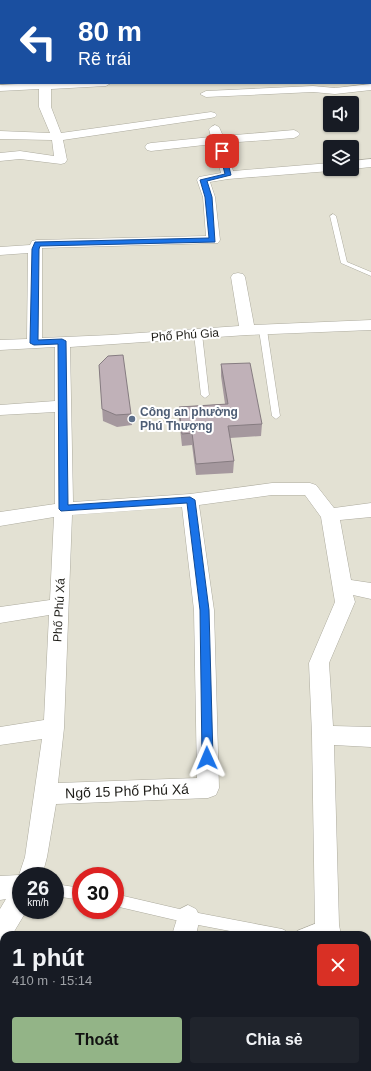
<!DOCTYPE html>
<html lang="vi">
<head>
<meta charset="utf-8">
<style>
	:root { --surface:#171b24; --page:#20242c; --text:#f1f3f6; --muted:#9ea1a6; --accent:#93b487 }
	body { margin:0; font-family:Arial,sans-serif; background:var(--page); color:var(--text); height:100vh; display:flex; flex-direction:column; font-size:15px; white-space:nowrap }
	* { box-sizing:border-box; margin:0 }
	p { font-size:13px; color:var(--muted) }
	.icon { flex:none; width:22px; height:22px; fill:none; stroke:currentColor; stroke-width:2; stroke-linecap:round; stroke-linejoin:round }
	.map { position:relative; flex:1; overflow:hidden }
	.sheet { position:absolute; left:0px; top:931px; width:371px; height:140px; display:flex; flex-direction:column; background:var(--surface); border-radius:12px 12px 0 0; box-shadow:0 1px 3px #0004 }
	.sheet>* { flex:none }
	.top-card { position:absolute; left:0px; top:0px; width:371px; height:84px; box-shadow:0 1px 3px #0004; background:#1a4fa0; color:#fff; overflow:hidden }
	.fabs { position:absolute; left:323px; top:96px; display:grid; gap:8px }
	.fabs a { display:grid; place-items:center; width:36px; height:36px; border-radius:4px; background:var(--surface); box-shadow:0 1px 3px #0004; font-size:20px }
	.speed { position:absolute; left:12px; top:867px; display:flex; gap:8px; font-size:20px; font-weight:700; text-align:center }
	.speed>* { display:grid; place-content:center; width:52px; height:52px; border-radius:50%; background:var(--surface); box-shadow:0 1px 3px #0004; line-height:1 }
	.speed small { font-size:10px; font-weight:400 }
	.speed .limit { border:6px solid #d22; background:#fff; color:#111 }
	.pin { position:absolute; display:grid; place-items:center; width:34px; height:34px; color:#fff; margin:-17px; border-radius:8px; box-shadow:0 2px 6px #0006 }
	.me { position:absolute; width:44px; margin:-22px; rotate:359deg; stroke-linejoin:round; filter:drop-shadow(0 0 3px #0008) }
	.turn { display:flex; align-items:center; gap:14px; height:84px; padding:0 12px; font-size:18px }
	.turn .icon { width:52px; height:52px; stroke-width:2.5 }
	.turn b { display:block; font-size:28px; line-height:34px }
	.round { display:grid; place-items:center; flex:none; width:42px; height:42px; border-radius:4px; background:var(--page) }
	.summary { display:flex; align-items:center; justify-content:space-between; height:68px; padding:0 12px }
	h1 { font-size:24px; font-weight:600; line-height:30px }
	.button { display:flex; gap:8px; margin-top:auto; padding:8px 12px }
	.button a { flex:1; height:46px; border-radius:4px; background:var(--accent); color:#111; font-size:16px; font-weight:600; line-height:46px; text-align:center }
	.button a+a { background:var(--page); color:var(--text) }
	.map>svg:first-child { display:block }
	.lines { fill:none; stroke-linecap:round; stroke-linejoin:round }
	.service-casing { stroke:#adab9e; stroke-width:1 }
	.minor-casing { stroke:#adab9e; stroke-width:1 }
	.service { fill:#fff; fill-rule:evenodd }
	.minor { fill:#fff; fill-rule:evenodd }
	.wall { fill:#a5989e }
	.building { fill:#c0b1b8; stroke:#867c81 }
	.route { fill:#1a73e8; stroke:#114b97 }
	.service-dot { fill:#5c6f8a; stroke:#fff; stroke-width:1.5 }
	.labels { text-anchor:middle; dominant-baseline:central; stroke-width:4; stroke-linejoin:round; paint-order:stroke }
	.street-label { font-size:12px; fill:#1e1d18; stroke:#fff }
	.service-label { font-size:12px; font-weight:bold; fill:#4e5e75; stroke:#fff; text-anchor:start }
	.near-street-label { font-size:14px; fill:#1e1d18; stroke:#fff }
</style>
</head>
<body>
<div class="map">
<svg width="371" height="1071" viewBox="0 0 371 1071">
	<rect width="100%" height="100%" fill="#e3e1d3"/>
	<g class="lines">
		<!-- service casing -->
		<g class="service-casing">
			<g id="service">
				<polygon points="333,214 336,216 347,262 371,272 371,276 341,263 330,216"/>
				<polygon points="260,328 266,328 267,330 280,416 276,419 272,416 259,330"/>
				<polygon points="195,332 198,332 202,334 209,395 205,398 201,395 194,334"/>
				<polygon points="55,884 81,888 81,900 55,896"/>
				<polygon points="115,894 188,911 282,929 286,931 288,935 251,935 188,923 115,906"/>
				<polygon points="327,919 331,921 333,925 331,929 317,935 295,935 297,931"/>
			</g>
		</g>
		<!-- minor casing -->
		<g class="minor-casing">
			<g id="minor">
				<polygon points="108,0 137,0 107,1"/>
				<rect x="155" y="0" width="10" height="1"/>
				<rect x="0" y="4" width="1" height="6"/>
				<polygon points="36,83 111,83 106,86 51,89 51,107 61,133 211,112 215,113 217,115 215,117 211,118 63,140 67,160 65,163 61,164 20,159 0,161 0,153 20,151 54,156 52,140 0,139 0,131 50,133 39,107 39,89 0,91 0,85"/>
				<polygon points="371,84 371,90 335,94 313,92 206,97 200,94 206,91 313,86 335,88"/>
				<path d="M215,125l4,2 4,9 71,-6 4,2 2,2 -2,2 -4,2 -69,5 8,28 97,-8v6h5l-5,2 -102,8 -18,3 5,15 5,43 -2,3 -176,5v90l69,-3 128,-9 -8,-49 2,-3 5,-1 5,1 2,3 9,48 117,-5v10l-124,5 -177,12 3,155 117,-8 82,-11h38l6,2 18,23 37,-5v14l-31,3 11,60 20,3v16l-18,-4 2,7 -26,61 4,63 38,1v20l-37,-2 5,180 2,10h-24l-2,-10 -3,-190 -3,-72 26,-61 -14,-85 -16,-22h-33l-73,10 15,105 5,178 -3,7 -8,3 -152,6 -9,53 -5,19h-21v34h6l-15,25h-8v7l-4,2v-35l6,-10 -6,1v-24l19,-1 6,-18 17,-118 -42,6v-18l44,-7 5,-105 -49,8v-16l50,-7 4,-83 -54,9v-14l55,-8v-92l-55,3v-10l55,-4v-54l-55,3v-10l27,-1 1,-86 -28,2v-8l30,-2 2,-4 5,-1 169,-4 -3,-39 -6,-17 2,-3 22,-4 -8,-29 -62,7 -4,-1 -2,-3 2,-3 4,-1 60,-6 -2,-8 2,-2zM182,507l12,103 3,168 -139,5 6,-55 8,-213z"/>
				<polygon points="371,159 371,167 352,169 352,161"/>
				<polygon points="188,905 196,909 200,917 196,935 172,935 180,909"/>
				<rect x="147" y="1067" width="26" height="4"/>
				<rect x="318" y="1067" width="26" height="4"/>
			</g>
		</g>
		<!-- service -->
		<use href="#service" class="service"/>
		<!-- minor -->
		<use href="#minor" class="minor"/>
	</g>
	<!-- wall -->
	<g class="wall">
		<polygon points="221,364 262,424 261,436 230,438 234,461 233,473 196,475 192,445 182,446 179,419 179,407 225,404 221,376"/>
		<polygon points="99,365 131,414 132,425 117,427 103,421"/>
	</g>
	<!-- building -->
	<g class="building">
		<polygon points="123,355 131,414 116,415 102,409 99,365 108,356"/>
		<polygon points="250,363 262,424 228,426 234,461 196,464 192,433 182,434 179,407 228,404 221,364"/>
	</g>
	<!-- route -->
	<polygon class="route" points="222,149 225,151 231,175 207,181 212,197 215,242 40,246 39,249 38,340 62,339 66,341 68,505 190,497 195,500 209,610 213,758 211,762 207,763 203,762 202,758 200,610 187,503 61,511 59,509 58,344 34,345 30,343 32,249 35,242 37,242 209,238 205,197 200,180 225,174 219,151"/>
	<!-- markers -->
	<circle class="service-dot" cx="132" cy="419" r="4"/>
	<g class="labels">
		<!-- street labels -->
		<g class="street-label">
			<text transform="translate(185 335) rotate(-4)">Phố Phú Gia</text>
			<text transform="translate(59 610) rotate(-87)">Phố Phú Xá</text>
		</g>
		<!-- service labels -->
		<g class="service-label">
			<text x="140" y="412">Công an phường<tspan x="140" dy="14">Phú Thượng</tspan></text>
		</g>
		<!-- near-street labels -->
		<g class="near-street-label">
			<text transform="translate(127 791) rotate(-2)">Ngõ 15 Phố Phú Xá</text>
		</g>
	</g>
</svg>
<div class="fabs">
<a><svg class="icon" aria-label="sound" viewBox="0 0 24 24"><path d="M4 9h4l5-4v14l-5-4H4zM17 9q2 3 0 6"/></svg></a>
<a><svg class="icon" aria-label="layers" viewBox="0 0 24 24"><path d="M12 4l9 5-9 5-9-5zM3 14l9 5 9-5"/></svg></a>
</div>
<div class="speed"><div>26<small>km/h</small></div><div class="limit">30</div></div>
<div class="pin" style="left:222px;top:151px;background:#d93025"><svg class="icon" aria-label="arrive" viewBox="0 0 24 24"><path d="M6 21V4h12l-3 4 3 4H6"/></svg></div>
<svg class="me" style="left:207px;top:758px" viewBox="-20 -20 40 40"><path d="M0-17L14 15 0 8-14 15z" fill="#1a73e8" stroke="#fff" stroke-width="4"/></svg>
<div class="top-card">
<div class="turn"><svg class="icon" aria-label="left" viewBox="0 0 24 24"><path d="M17 20v-9H6M10 6l-5 5 5 5"/></svg><div><b>80 m</b>Rẽ trái</div></div>
</div>
<section class="sheet">
<div class="summary"><div><h1>1 phút</h1><p>410 m · 15:14</p></div><a class="round" style="background:#d93025;color:#fff"><svg class="icon" aria-label="close" viewBox="0 0 24 24"><path d="M6 6l12 12M18 6L6 18"/></svg></a></div>
<div class="button"><a>Thoát</a><a>Chia sẻ</a></div>
</section>
</div>
</body>
</html>
